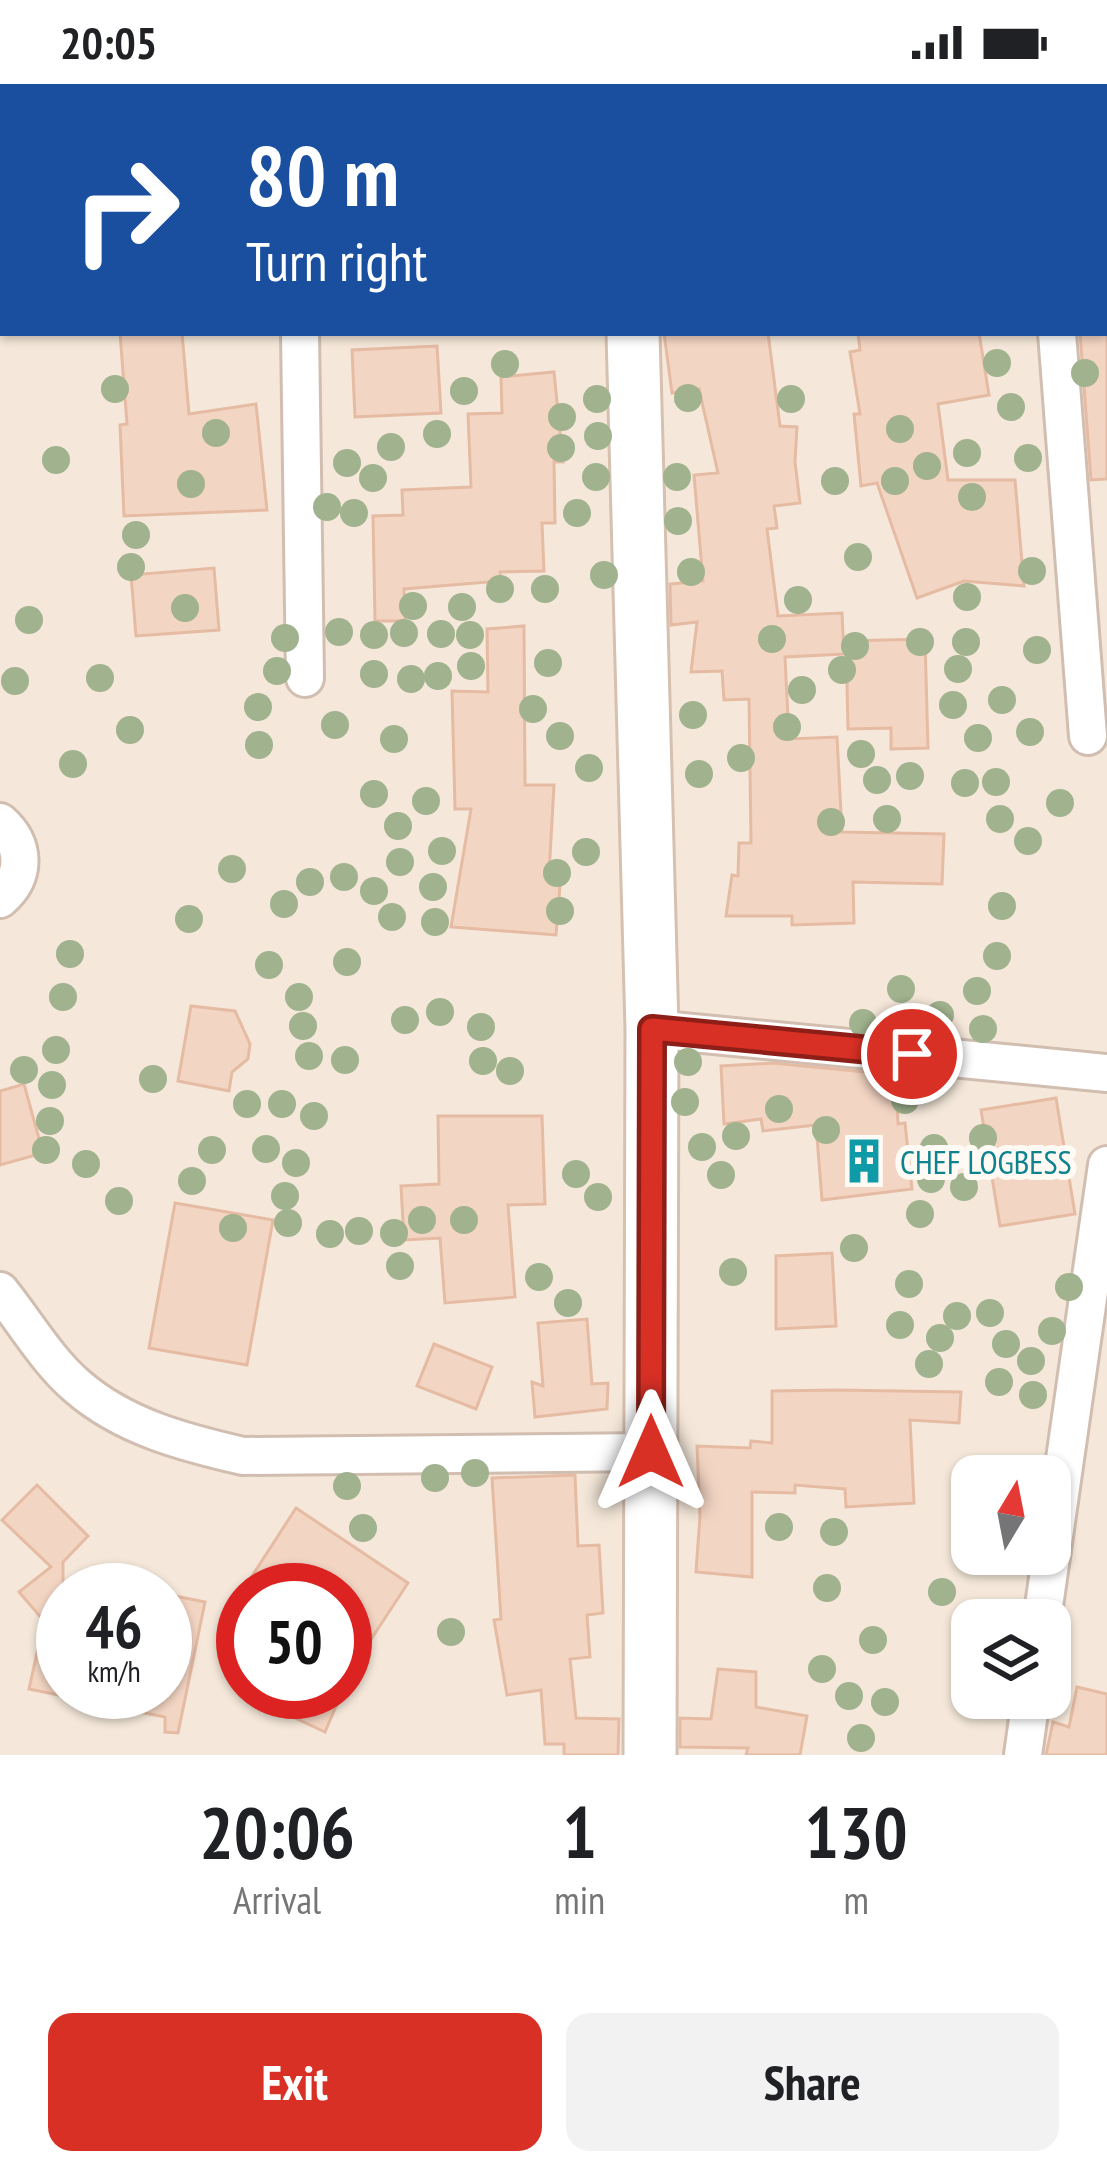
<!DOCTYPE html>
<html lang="en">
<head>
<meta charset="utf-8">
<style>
	:root { --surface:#fff; --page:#f2f2f2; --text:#202124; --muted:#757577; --accent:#d93025 }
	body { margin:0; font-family:"PT Sans Narrow",sans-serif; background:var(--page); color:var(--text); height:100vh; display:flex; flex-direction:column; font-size:45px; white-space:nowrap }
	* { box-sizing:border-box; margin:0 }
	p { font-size:39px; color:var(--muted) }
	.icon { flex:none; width:66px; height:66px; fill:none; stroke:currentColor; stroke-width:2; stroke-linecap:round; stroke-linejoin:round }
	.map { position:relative; height:1671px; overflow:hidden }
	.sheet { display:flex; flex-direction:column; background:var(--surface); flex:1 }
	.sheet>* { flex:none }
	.hud { position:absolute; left:0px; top:0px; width:1107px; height:252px; box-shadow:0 3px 9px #0004; background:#1a4fa0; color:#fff; overflow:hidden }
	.needle { width:78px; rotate:10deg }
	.buttons { position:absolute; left:951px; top:1371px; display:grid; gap:24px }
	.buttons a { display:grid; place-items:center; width:120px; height:120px; border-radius:24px; background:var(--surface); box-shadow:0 3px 9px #0004; font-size:60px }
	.speed { position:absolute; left:36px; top:1479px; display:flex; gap:24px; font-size:60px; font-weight:700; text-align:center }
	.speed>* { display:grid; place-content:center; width:156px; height:156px; border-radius:50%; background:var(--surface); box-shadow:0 3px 9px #0004; line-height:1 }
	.speed small { font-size:30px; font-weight:400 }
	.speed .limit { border:18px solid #d22; background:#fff; color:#111 }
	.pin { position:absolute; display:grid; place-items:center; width:102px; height:102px; color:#fff; margin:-51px; border:6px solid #fff; border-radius:50%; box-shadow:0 3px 12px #0007 }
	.me { position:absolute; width:132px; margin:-66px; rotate:0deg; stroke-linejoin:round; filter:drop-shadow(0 0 9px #0008) }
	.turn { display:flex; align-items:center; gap:42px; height:252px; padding:0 48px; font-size:54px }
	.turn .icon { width:156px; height:156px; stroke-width:2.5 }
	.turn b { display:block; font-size:84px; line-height:102px }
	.eta { display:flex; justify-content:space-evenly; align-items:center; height:204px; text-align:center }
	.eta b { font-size:72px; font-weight:700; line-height:84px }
	.cta { display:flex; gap:24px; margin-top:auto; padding:24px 48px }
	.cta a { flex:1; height:138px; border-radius:24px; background:var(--accent); color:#fff; font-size:48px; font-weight:700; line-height:138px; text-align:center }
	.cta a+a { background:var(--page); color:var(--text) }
	.status { display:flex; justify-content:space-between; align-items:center; height:84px; padding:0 60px; background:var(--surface); direction:ltr }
	.status svg { height:33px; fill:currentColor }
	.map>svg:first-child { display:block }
	.residential { fill:#f5e8da; fill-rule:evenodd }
	.building { fill:#f3d5c3; stroke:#e6bba3; stroke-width:3 }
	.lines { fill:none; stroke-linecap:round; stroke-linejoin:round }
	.street-casing { stroke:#d1beb0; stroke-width:42 }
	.secondary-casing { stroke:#d6c0b0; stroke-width:57 }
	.street { stroke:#fff; stroke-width:36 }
	.secondary { stroke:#fff; stroke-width:51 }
	.tree { fill:#a0b28e }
	.route-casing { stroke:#8d1f18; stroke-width:30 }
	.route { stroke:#d93025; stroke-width:21 }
	.labels { text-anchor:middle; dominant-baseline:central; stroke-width:12; stroke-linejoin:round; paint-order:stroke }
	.culture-label { font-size:33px; fill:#0d838f; stroke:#fffaf3; text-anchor:start }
</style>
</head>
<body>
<div class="status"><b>20:05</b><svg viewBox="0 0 49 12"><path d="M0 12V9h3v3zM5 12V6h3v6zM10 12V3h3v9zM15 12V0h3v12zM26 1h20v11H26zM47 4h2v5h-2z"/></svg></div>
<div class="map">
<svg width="1107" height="1671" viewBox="0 0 1107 1671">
	<rect width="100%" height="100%" fill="#fdf6ec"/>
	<!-- residential -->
	<path class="residential" d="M0,0h1107v1671h-1107zM3,3h1101v246h-1101zM972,1392h78v78h-78zM63,1506h102v102h-102zM243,1506h102v102h-102zM972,1536h78v78h-78z"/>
	<!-- building -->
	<g class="building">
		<polygon points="120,249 182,249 189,330 256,320 267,426 124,432 120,341 127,340"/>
		<polygon points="664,249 768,249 780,342 797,343 795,378 800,419 774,422 777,444 767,445 778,532 842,529 844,570 785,573 789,655 837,653 842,748 944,750 942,800 853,798 854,839 792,841 792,832 726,832 732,791 738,792 739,759 751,759 749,615 724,616 722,587 691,588 697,538 671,541 670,500 703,497 694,391 718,389 699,305 672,309"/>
		<polygon points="858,249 979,249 989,311 938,320 948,396 1015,396 1024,502 964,497 917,514 877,399 861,402 854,330 860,330 850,268 860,266"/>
		<polygon points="1080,249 1107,249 1107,395 1091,396"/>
		<polygon points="437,262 441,329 355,333 352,266"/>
		<polygon points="554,288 563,378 554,378 555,439 542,439 544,487 500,488 501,497 404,505 405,537 375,537 373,432 403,431 402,406 471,403 468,330 502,329 501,293"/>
		<polygon points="214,484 219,546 136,552 131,491"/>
		<polygon points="524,542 525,701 554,701 549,791 561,789 556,851 451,843 471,725 455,725 452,607 488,608 487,545"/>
		<polygon points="925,555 928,664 891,665 891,644 848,645 846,557"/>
		<polygon points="191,922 235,927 250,960 248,975 232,988 229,1007 178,997"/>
		<polygon points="773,979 896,991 898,1040 905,1039 912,1105 822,1116 816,1041 763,1047 761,1035 724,1040 721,982"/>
		<polygon points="24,1000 43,1069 0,1081 0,1007"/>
		<polygon points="1056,1014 1075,1130 1000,1142 981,1026"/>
		<polygon points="438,1032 542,1032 545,1120 508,1121 515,1213 445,1219 440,1154 404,1156 401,1102 439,1100"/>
		<polygon points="175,1119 273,1136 247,1281 149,1264"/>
		<polygon points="832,1169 836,1242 776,1245 776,1172"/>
		<polygon points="587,1235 592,1300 608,1299 607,1325 535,1333 532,1298 543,1302 538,1239"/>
		<polygon points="434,1260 492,1283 476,1325 417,1302"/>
		<polygon points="836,1306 961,1308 959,1339 910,1336 914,1419 846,1423 845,1405 795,1401 795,1409 752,1408 752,1493 696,1488 700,1432 697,1362 750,1364 751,1357 772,1359 772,1307"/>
		<polygon points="575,1391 578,1462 599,1461 603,1529 587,1531 590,1573 570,1575 576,1634 619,1635 618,1671 564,1671 564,1660 545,1660 541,1606 507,1611 494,1536 501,1535 492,1394"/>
		<polygon points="37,1401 88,1452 63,1478 63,1612 29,1605 44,1537 19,1508 51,1483 2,1436"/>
		<polygon points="296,1424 408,1499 345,1595 345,1506 243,1506"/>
		<polygon points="165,1510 205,1518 178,1649 165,1648 165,1633 104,1621 105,1608 165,1608"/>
		<polygon points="718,1585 756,1588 756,1623 807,1632 800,1671 746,1671 748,1664 680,1663 680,1634 711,1635"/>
		<polygon points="1077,1603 1107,1610 1107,1671 1046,1671 1053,1638 1069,1643"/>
		<polygon points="302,1608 342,1608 325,1648 291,1632"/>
	</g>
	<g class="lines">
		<!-- street casing -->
		<g class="street-casing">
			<g id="street">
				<polyline points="298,0 298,3"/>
				<polyline points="1048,0 1048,3"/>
				<polyline points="1104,174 1107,173"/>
				<polyline points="0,202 3,202"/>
				<polyline points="300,249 305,594"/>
				<polyline points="1057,249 1088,652"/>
				<path d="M0,738c25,22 27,54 0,77"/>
				<polyline points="652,945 1107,989"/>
				<path d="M0,1207c25,31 48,71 78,96 46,40 108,56 165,69l408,-4"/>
				<polyline points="1042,1536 1107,1081"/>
				<polyline points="1023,1671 1031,1614"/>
			</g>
		</g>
		<!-- secondary casing -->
		<g class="secondary-casing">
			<g id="secondary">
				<polyline points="626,0 626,3"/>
				<polyline points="633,249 652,945 650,1671"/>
			</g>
		</g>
		<!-- street -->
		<use href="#street" class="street"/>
		<!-- secondary -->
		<use href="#secondary" class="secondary"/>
	</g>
	<!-- trees -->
	<g class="tree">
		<circle cx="997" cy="279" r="14"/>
		<circle cx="505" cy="280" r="14"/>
		<circle cx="1085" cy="289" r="14"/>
		<circle cx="115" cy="305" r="14"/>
		<circle cx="464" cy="307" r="14"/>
		<circle cx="688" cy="314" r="14"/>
		<circle cx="597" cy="315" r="14"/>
		<circle cx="791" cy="315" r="14"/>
		<circle cx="1011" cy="323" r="14"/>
		<circle cx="562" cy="333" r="14"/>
		<circle cx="900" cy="345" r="14"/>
		<circle cx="216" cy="349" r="14"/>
		<circle cx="437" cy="350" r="14"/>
		<circle cx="598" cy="352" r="14"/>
		<circle cx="391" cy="363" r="14"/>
		<circle cx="561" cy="364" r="14"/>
		<circle cx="967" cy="369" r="14"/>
		<circle cx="1028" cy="374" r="14"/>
		<circle cx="56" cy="376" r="14"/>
		<circle cx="347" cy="379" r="14"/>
		<circle cx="927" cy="382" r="14"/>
		<circle cx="596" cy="393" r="14"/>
		<circle cx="677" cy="393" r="14"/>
		<circle cx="373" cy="394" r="14"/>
		<circle cx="835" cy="397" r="14"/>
		<circle cx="895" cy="397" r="14"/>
		<circle cx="191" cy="400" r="14"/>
		<circle cx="972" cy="413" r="14"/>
		<circle cx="327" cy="423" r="14"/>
		<circle cx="354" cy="429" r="14"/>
		<circle cx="577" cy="429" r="14"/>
		<circle cx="678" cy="437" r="14"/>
		<circle cx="136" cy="451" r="14"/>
		<circle cx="858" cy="473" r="14"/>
		<circle cx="131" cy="483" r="14"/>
		<circle cx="1032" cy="487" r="14"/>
		<circle cx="691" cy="488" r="14"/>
		<circle cx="604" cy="491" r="14"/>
		<circle cx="500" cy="505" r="14"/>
		<circle cx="545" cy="505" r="14"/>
		<circle cx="967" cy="513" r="14"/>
		<circle cx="798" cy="516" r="14"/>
		<circle cx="413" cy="522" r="14"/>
		<circle cx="462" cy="523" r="14"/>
		<circle cx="185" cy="524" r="14"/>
		<circle cx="29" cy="536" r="14"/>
		<circle cx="339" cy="548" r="14"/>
		<circle cx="404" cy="549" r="14"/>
		<circle cx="441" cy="550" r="14"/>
		<circle cx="374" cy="551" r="14"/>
		<circle cx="470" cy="551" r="14"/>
		<circle cx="285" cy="554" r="14"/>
		<circle cx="772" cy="555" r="14"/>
		<circle cx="920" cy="558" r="14"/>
		<circle cx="966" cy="558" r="14"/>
		<circle cx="855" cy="562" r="14"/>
		<circle cx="1037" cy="566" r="14"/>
		<circle cx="548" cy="579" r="14"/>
		<circle cx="471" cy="582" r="14"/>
		<circle cx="958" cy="585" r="14"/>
		<circle cx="842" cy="586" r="14"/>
		<circle cx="277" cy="587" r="14"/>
		<circle cx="374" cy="590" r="14"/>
		<circle cx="438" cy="592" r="14"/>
		<circle cx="100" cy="594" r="14"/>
		<circle cx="411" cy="595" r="14"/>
		<circle cx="15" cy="597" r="14"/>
		<circle cx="802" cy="606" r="14"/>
		<circle cx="1002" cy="616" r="14"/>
		<circle cx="953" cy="621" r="14"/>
		<circle cx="258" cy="623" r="14"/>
		<circle cx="533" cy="625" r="14"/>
		<circle cx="693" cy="631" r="14"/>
		<circle cx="335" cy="641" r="14"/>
		<circle cx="787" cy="643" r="14"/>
		<circle cx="130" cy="646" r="14"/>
		<circle cx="1030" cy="648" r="14"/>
		<circle cx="560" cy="652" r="14"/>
		<circle cx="978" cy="654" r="14"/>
		<circle cx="394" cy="655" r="14"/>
		<circle cx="259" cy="661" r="14"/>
		<circle cx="861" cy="670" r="14"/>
		<circle cx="741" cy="674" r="14"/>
		<circle cx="73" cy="680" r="14"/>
		<circle cx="589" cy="684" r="14"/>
		<circle cx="699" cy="690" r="14"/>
		<circle cx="910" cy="692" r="14"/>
		<circle cx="877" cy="696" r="14"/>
		<circle cx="996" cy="698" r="14"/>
		<circle cx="965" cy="699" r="14"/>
		<circle cx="374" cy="710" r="14"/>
		<circle cx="426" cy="717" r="14"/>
		<circle cx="1060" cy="719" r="14"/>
		<circle cx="887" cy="735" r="14"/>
		<circle cx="1000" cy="735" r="14"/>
		<circle cx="831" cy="738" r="14"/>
		<circle cx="398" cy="742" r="14"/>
		<circle cx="1028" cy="757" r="14"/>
		<circle cx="442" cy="767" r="14"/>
		<circle cx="586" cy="768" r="14"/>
		<circle cx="400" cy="778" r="14"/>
		<circle cx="232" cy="785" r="14"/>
		<circle cx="557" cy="789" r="14"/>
		<circle cx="344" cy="793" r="14"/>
		<circle cx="310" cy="798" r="14"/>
		<circle cx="433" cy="803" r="14"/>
		<circle cx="374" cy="807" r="14"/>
		<circle cx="284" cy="820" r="14"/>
		<circle cx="1002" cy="822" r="14"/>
		<circle cx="560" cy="827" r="14"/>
		<circle cx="392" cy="833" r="14"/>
		<circle cx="189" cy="835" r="14"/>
		<circle cx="435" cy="838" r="14"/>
		<circle cx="70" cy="870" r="14"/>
		<circle cx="997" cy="872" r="14"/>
		<circle cx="347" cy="878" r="14"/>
		<circle cx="269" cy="881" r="14"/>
		<circle cx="901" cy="905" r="14"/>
		<circle cx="977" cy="907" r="14"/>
		<circle cx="63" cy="913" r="14"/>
		<circle cx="299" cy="913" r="14"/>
		<circle cx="440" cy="928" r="14"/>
		<circle cx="940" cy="931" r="14"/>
		<circle cx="405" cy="936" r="14"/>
		<circle cx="863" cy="939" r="14"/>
		<circle cx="303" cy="942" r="14"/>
		<circle cx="481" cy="943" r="14"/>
		<circle cx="983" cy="945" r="14"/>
		<circle cx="56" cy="966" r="14"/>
		<circle cx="309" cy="972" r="14"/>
		<circle cx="345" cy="976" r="14"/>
		<circle cx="483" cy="977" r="14"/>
		<circle cx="688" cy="978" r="14"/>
		<circle cx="24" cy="986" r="14"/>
		<circle cx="510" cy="987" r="14"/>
		<circle cx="153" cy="995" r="14"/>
		<circle cx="52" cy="1001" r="14"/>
		<circle cx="905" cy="1016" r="14"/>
		<circle cx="685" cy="1018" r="14"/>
		<circle cx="247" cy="1020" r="14"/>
		<circle cx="282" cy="1020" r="14"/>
		<circle cx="779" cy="1025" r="14"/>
		<circle cx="314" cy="1032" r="14"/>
		<circle cx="50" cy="1037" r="14"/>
		<circle cx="826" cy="1046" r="14"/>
		<circle cx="736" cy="1052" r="14"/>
		<circle cx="983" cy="1054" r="14"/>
		<circle cx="702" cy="1063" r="14"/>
		<circle cx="934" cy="1064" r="14"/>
		<circle cx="266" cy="1065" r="14"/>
		<circle cx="46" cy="1066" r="14"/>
		<circle cx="212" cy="1066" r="14"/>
		<circle cx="296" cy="1079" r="14"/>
		<circle cx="86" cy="1080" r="14"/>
		<circle cx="576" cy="1090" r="14"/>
		<circle cx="721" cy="1091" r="14"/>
		<circle cx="931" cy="1095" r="14"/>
		<circle cx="192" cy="1097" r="14"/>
		<circle cx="964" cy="1103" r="14"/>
		<circle cx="285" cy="1112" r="14"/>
		<circle cx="598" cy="1113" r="14"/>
		<circle cx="119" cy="1117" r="14"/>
		<circle cx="920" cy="1130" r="14"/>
		<circle cx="422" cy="1136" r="14"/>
		<circle cx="464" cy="1136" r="14"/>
		<circle cx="288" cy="1139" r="14"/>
		<circle cx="233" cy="1144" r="14"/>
		<circle cx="359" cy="1147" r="14"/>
		<circle cx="394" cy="1149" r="14"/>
		<circle cx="330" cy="1150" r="14"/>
		<circle cx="854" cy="1164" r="14"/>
		<circle cx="400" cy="1182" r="14"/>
		<circle cx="733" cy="1188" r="14"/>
		<circle cx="539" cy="1193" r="14"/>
		<circle cx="909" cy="1200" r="14"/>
		<circle cx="1069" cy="1203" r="14"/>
		<circle cx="568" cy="1219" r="14"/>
		<circle cx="990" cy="1229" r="14"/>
		<circle cx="957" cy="1232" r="14"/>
		<circle cx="900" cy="1241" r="14"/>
		<circle cx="1052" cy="1247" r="14"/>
		<circle cx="940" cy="1254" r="14"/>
		<circle cx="1006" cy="1260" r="14"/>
		<circle cx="1031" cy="1277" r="14"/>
		<circle cx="929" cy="1280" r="14"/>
		<circle cx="999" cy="1298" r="14"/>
		<circle cx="1033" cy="1311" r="14"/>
		<circle cx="475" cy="1389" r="14"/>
		<circle cx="435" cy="1394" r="14"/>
		<circle cx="347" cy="1402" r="14"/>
		<circle cx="779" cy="1443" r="14"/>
		<circle cx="363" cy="1444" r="14"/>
		<circle cx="834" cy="1448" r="14"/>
		<circle cx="827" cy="1504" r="14"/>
		<circle cx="942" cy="1508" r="14"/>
		<circle cx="451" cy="1548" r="14"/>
		<circle cx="873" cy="1556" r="14"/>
		<circle cx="822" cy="1585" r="14"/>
		<circle cx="849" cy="1612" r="14"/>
		<circle cx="885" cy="1618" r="14"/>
		<circle cx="861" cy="1654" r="14"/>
	</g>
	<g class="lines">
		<!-- route casing -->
		<g class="route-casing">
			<polyline id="route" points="651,1368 652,945 912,970"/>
		</g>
		<!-- route -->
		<use href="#route" class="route"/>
	</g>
	<!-- icons -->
	<defs>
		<g id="building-bare" transform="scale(3.6)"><path d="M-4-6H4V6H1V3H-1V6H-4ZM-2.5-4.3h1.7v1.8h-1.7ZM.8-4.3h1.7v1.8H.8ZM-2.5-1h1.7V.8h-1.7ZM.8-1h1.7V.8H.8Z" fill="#0f9aa8" stroke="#fffaf3" stroke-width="2.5" paint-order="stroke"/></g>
	</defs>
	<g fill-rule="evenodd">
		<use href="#building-bare" x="864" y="1077"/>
	</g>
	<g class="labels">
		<!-- culture labels -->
		<g class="culture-label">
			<text x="900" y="1077">CHEF LOGBESS</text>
		</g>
	</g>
</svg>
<div class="buttons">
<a><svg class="needle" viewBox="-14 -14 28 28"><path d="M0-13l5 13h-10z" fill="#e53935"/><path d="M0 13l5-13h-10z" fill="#757577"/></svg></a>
<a><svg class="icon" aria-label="layers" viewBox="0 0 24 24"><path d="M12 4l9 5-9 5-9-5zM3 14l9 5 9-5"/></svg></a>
</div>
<div class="speed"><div>46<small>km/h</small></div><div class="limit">50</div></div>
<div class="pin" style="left:912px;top:970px;background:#d93025"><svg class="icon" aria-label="arrive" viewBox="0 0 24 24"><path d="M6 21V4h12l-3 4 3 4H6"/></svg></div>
<svg class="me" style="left:651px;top:1368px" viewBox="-20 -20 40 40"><path d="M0-17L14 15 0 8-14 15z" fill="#d93025" stroke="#fff" stroke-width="4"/></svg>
<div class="hud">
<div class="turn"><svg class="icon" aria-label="right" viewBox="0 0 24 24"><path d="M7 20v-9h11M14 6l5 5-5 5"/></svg><div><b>80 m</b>Turn right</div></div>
</div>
</div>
<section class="sheet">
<div class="eta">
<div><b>20:06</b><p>Arrival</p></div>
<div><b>1</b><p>min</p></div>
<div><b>130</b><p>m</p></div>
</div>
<div class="cta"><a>Exit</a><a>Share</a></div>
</section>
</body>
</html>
